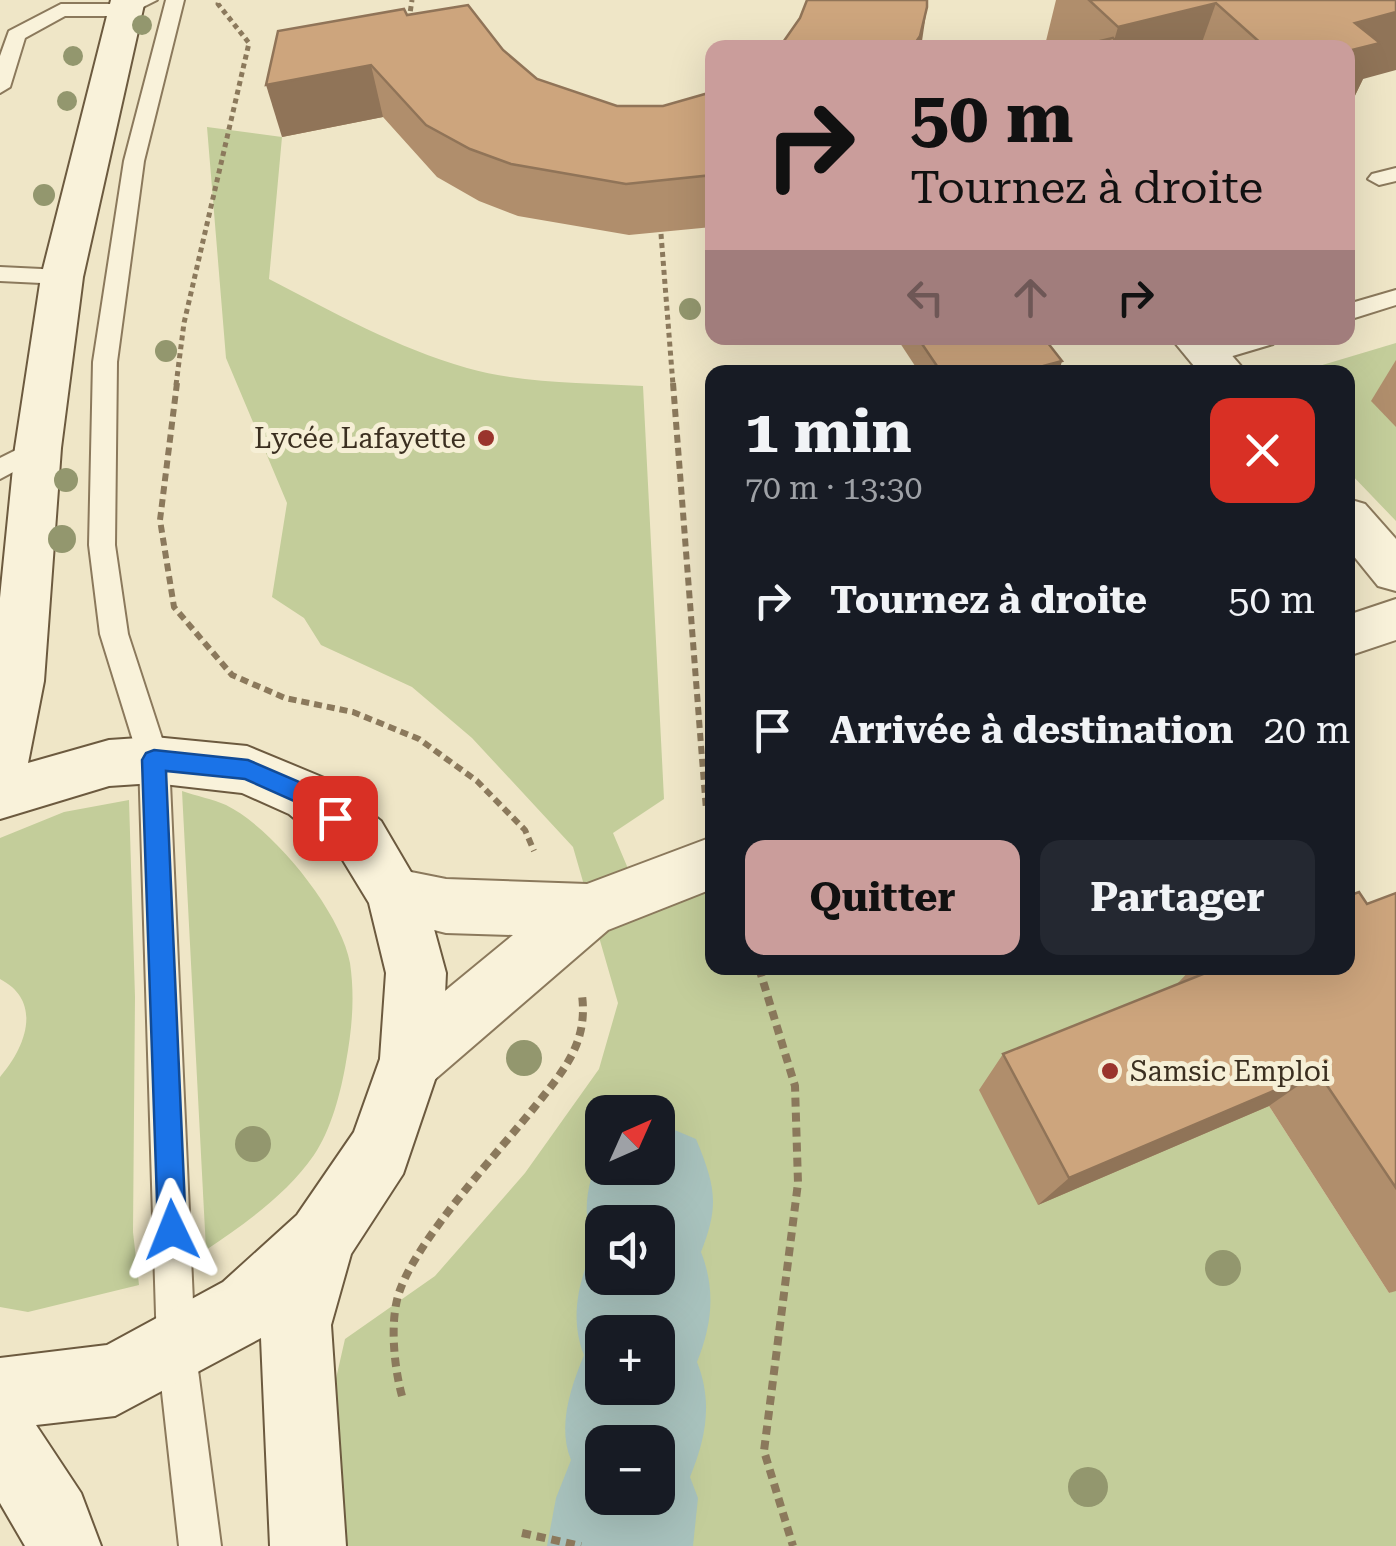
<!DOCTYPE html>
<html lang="fr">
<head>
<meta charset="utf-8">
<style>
	:root { --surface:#171b24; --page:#242831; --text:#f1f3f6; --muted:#9ea1a6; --accent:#ca9d9b }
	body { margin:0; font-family:"Roboto Serif",serif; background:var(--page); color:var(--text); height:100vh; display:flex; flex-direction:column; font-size:38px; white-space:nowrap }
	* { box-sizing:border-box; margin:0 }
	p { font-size:32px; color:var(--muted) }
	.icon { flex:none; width:55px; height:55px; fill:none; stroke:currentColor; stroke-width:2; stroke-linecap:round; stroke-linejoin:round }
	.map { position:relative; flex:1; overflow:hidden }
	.panel { position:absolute; left:705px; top:365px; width:650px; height:610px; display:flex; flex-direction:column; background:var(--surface); border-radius:20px; box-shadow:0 10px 40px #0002 }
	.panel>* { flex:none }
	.banner { position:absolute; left:705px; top:40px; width:650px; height:305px; border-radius:20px; box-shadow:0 10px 40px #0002; background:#ca9d9b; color:#111; overflow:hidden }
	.needle { width:65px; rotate:45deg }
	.fabs { position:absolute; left:585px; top:1095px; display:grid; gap:20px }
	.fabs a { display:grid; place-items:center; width:90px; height:90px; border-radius:20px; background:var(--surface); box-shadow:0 10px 40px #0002; font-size:50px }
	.pin { position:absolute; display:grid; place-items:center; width:85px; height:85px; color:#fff; margin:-42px; border-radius:20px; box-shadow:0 5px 15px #0006 }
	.me { position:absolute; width:110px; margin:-55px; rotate:358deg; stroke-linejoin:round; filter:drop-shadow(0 0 8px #0008) }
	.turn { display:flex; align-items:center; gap:35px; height:210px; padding:0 40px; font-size:45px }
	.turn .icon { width:130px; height:130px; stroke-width:2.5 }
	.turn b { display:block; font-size:70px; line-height:85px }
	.lanes { display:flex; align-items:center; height:95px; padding:0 40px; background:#0003; justify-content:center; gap:50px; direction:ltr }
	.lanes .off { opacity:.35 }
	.round { display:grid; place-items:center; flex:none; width:105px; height:105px; border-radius:20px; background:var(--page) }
	.head { display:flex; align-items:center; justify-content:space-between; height:170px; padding:0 40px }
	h1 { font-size:60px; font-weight:700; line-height:75px }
	.action { display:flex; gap:20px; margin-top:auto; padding:20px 40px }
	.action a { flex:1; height:115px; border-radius:20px; background:var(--accent); color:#111; font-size:40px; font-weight:700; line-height:115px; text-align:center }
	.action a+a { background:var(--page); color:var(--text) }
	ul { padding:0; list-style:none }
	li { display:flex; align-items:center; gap:30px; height:130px; padding:0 40px }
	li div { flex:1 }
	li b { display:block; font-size:38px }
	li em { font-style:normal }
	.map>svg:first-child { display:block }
	.green { fill:#c3cd9a; fill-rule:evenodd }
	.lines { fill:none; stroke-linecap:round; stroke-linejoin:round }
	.river { fill:#a8c2bd; fill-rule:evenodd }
	.lane-casing { stroke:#8b795c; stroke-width:4 }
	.street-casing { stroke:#8b795c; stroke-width:4 }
	.secondary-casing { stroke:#6c5a3f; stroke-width:4 }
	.path-far2 { stroke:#8b795c; stroke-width:5; stroke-dasharray:5 4; stroke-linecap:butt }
	.path-far1 { stroke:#8b795c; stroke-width:6; stroke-dasharray:8 5; stroke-linecap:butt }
	.path { stroke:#8b795c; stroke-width:8; stroke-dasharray:9 6; stroke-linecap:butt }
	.lane { fill:#f9f2da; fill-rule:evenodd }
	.street { fill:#f9f2da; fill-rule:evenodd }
	.secondary { fill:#f9f2da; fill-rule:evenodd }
	.tree { fill:#93976e }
	.wall { fill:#b08e6c }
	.shaded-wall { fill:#907458 }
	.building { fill:#cda57d; stroke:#907458; stroke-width:2.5 }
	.route { fill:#1a73e8; stroke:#114b97; stroke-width:2.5 }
	.poi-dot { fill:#9a342c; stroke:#f6efd6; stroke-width:4 }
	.labels { text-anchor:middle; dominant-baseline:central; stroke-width:10; stroke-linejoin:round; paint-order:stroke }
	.poi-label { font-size:28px; fill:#3b2f20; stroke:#f6efd6; text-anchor:end }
</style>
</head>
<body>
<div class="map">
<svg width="1396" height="1546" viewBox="0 0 1396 1546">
	<rect width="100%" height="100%" fill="#efe6c7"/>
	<!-- green -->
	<g class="green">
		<path d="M207,127l75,10 -13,142c64,33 128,69 198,89 56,16 119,15 176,18l21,413 -51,34 24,57 75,-27v105h525l32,138 120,187 7,-3v256h-1069l-12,-75 30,-132 90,-63 90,-103 74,-104 19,-66 -45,-156 -101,-109 -60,-51 -91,-42 -17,-27 -32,-21 15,-94 -61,-145zM602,1112h56v56h-56zM602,1222h56v56h-56zM602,1332h56v56h-56zM602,1442h56v56h-56z"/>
		<polygon points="1396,343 1396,521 1348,471 1348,372 1299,372"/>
		<path d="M182,791c14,5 31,8 44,14 47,23 115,107 124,158 5,34 2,66 -4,99 -5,30 -15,68 -32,93 -27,39 -69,69 -108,95z"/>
		<path d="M129,800l6,197 -2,235 6,53 -111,27 -28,-5v-230c25,-29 44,-75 0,-98v-141l64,-26z"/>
	</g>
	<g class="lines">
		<!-- river -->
		<path class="river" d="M658,1123l38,16c19,46 24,66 5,113 15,38 11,73 -4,110 16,40 9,76 -7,115l8,21 -5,48h-146l9,-48 15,-38c-14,-34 0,-73 13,-105 -15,-38 -5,-74 10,-110 -14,-35 -6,-63 8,-97v20h56zM602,1222h56v56h-56zM602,1332h56v56h-56zM602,1442h56v56h-56z"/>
		<!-- lane casing -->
		<g class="lane-casing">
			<g id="lane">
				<polygon points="132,0 157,0 125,16 65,16 25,38 10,87 0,93 0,56 9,31 61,4 122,4"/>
				<polygon points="166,0 184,0 144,161 117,362 115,545 128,634 169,760 195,1347 221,1546 179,1546 157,1347 139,760 100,634 89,545 93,362 124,161"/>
				<polygon points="1396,168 1396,181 1379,185 1368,179 1372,174"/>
				<polygon points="0,267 62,270 73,277 62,284 0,281"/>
				<polygon points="1396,290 1396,305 1348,320 1348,304"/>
				<polygon points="1240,338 1277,338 1273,344 1209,363 1197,355 1201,349"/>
				<polygon points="38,439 47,442 51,448 47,454 0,479 0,458"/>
			</g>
		</g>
		<!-- street casing -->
		<g class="street-casing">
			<g id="street">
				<polygon points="1171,338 1217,338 1246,372 1199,372"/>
				<polygon points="1348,499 1365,504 1396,539 1396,591 1378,586 1348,549"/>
				<polygon points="1396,599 1396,640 1348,656 1348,615"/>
				<polygon points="712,837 712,889 608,930 433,1081 411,1090 389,1081 380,1059 389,1037 513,935 446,933 375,915 367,896 375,877 396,869 446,879 587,884"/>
			</g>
		</g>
		<!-- secondary casing -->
		<g class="secondary-casing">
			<polygon id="secondary" points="111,0 145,0 83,277 61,448 44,681 28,763 109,740 154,737 247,746 329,780 381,821 425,896 446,973 442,1059 403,1174 351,1254 331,1325 346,1546 270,1546 261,1338 115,1416 36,1425 81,1493 101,1546 25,1546 0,1503 0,1358 107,1345 223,1282 297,1215 354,1132 380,1059 386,973 369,903 341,857 289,814 242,793 154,783 109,786 0,819 0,598 15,448 41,277"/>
		</g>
		<!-- path-far2 -->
		<g class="path-far2">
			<polyline points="409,20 412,0"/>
			<polyline points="661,234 673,385"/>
			<polyline points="176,385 184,323 249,43 218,4 219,0"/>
		</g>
		<!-- path-far1 -->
		<g class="path-far1">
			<polyline points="177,383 160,520 174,607 232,675 285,698 353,712 419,739 477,781 525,830 534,851"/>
			<polyline points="673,383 706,810"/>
		</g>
		<!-- path -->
		<g class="path">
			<polyline points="759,968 795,1086 798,1183 764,1451 793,1546"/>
			<path d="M402,1396c-8,-29 -13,-77 -2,-106 20,-55 99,-138 137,-186 28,-35 51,-62 45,-109"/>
			<polyline points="522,1533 581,1546"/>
		</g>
		<!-- lane -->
		<use href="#lane" class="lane"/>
		<!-- street -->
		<use href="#street" class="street"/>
		<!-- secondary -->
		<use href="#secondary" class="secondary"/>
	</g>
	<!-- trees -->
	<g class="tree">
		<circle cx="142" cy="25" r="10"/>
		<circle cx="73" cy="56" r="10"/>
		<circle cx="67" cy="101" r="10"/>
		<circle cx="44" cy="195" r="11"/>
		<circle cx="690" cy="309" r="11"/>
		<circle cx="166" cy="351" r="11"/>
		<circle cx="66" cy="480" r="12"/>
		<circle cx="62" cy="539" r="14"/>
		<circle cx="524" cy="1058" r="18"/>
		<circle cx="253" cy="1144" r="18"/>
		<circle cx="1223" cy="1268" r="18"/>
		<circle cx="1088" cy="1487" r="20"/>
	</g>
	<!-- wall -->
	<g class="wall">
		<polygon points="1056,0 1396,0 1363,79 1348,110 1348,48 1052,48 1046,41"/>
		<polygon points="407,15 503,50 537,79 617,106 663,106 712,92 712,227 629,235 518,216 479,201 437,177 383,117 282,137"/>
		<polygon points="898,338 1044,338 1059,372 919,372 898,340"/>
		<polygon points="1396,360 1396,427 1371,401"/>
		<polygon points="1396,893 1396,1291 1389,1293 1269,1106 1038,1205 979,1090 1003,1054 1177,984 1192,968 1348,968 1367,904"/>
	</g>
	<!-- shaded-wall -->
	<g class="shaded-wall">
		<polygon points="1216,3 1200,48 1112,48 1118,27"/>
		<polygon points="927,7 921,48 912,48"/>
		<polygon points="1396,12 1396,70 1363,79 1348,110 1348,48 1355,23"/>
		<polygon points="371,65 383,117 282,137 266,85"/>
		<polygon points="1062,361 1059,372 1021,372"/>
		<polygon points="1318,1072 1269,1106 1038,1205 1069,1178"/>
	</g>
	<!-- building -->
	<g class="building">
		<polygon points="807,0 927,0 927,7 920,36 912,48 779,48 800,18"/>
		<polygon points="1089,0 1396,0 1396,12 1355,23 1380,43 1348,51 1348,48 1275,48 1271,44 1264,46 1216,3 1118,27"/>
		<polygon points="468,5 503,50 537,79 617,106 663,106 712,92 712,175 626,184 511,164 470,149 426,125 371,65 266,85 278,31 404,9 407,15"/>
		<polygon points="1113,38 1122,48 1071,48"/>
		<polygon points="918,338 1044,338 1062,361 1021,372 941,372"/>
		<polygon points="1359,892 1367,904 1396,893 1396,1188 1318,1072 1069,1178 1003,1054 1218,968 1348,968 1348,896"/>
	</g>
	<!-- route -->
	<polygon class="route" points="154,750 248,760 318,790 347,818 343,825 335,828 301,804 245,779 166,771 186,1230 182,1240 172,1244 162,1240 158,1230 142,760 146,753"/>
	<!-- markers -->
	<g class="poi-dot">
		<circle cx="486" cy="438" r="10"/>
		<circle cx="1110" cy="1071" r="10"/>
	</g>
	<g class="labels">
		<!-- poi labels -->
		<g class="poi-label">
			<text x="466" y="438">Lycée Lafayette</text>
			<text x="1130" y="1071" text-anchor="start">Samsic Emploi</text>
		</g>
	</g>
</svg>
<div class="fabs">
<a><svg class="needle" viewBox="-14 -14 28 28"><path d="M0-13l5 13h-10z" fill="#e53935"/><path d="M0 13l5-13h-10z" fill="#9ea1a6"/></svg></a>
<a><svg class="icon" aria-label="sound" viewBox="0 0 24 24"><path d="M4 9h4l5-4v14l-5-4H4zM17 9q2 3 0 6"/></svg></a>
<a>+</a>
<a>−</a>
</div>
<div class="pin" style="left:335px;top:818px;background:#d93025"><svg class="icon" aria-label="arrive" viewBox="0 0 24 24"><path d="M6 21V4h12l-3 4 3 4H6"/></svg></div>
<svg class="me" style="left:172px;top:1230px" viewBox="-20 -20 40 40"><path d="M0-17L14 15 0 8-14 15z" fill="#1a73e8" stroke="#fff" stroke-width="4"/></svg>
<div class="banner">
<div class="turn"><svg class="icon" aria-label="right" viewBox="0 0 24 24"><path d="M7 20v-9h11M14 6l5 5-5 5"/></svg><div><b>50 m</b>Tournez à droite</div></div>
<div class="lanes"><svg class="icon off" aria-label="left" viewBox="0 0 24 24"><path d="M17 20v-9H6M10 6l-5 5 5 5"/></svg><svg class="icon off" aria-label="ahead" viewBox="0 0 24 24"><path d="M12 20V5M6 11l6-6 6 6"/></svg><svg class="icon" aria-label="right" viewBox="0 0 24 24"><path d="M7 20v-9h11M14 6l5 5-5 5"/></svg></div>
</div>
<section class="panel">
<div class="head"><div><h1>1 min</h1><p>70 m · 13:30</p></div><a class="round" style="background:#d93025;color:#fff"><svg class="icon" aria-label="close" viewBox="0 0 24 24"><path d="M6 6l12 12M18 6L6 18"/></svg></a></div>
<ul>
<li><svg class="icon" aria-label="right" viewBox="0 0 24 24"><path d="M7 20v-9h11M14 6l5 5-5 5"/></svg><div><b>Tournez à droite</b></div><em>50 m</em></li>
<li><svg class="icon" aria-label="arrive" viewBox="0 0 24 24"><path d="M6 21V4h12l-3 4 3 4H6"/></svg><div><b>Arrivée à destination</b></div><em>20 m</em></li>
</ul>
<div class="action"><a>Quitter</a><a>Partager</a></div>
</section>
</div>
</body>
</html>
